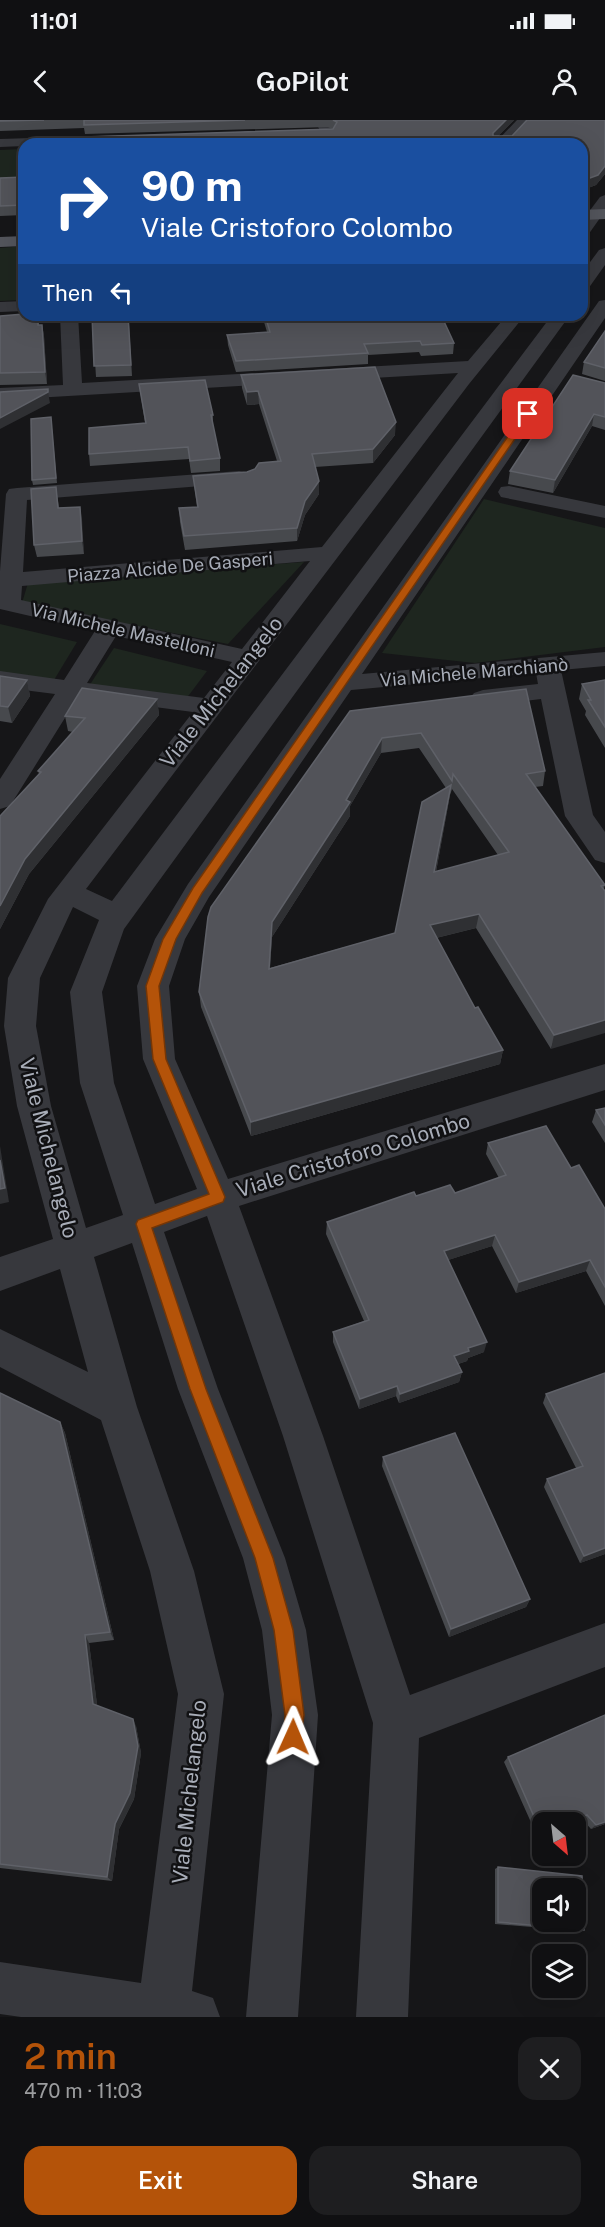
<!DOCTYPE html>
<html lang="en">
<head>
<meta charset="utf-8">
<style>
	:root { --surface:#101012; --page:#1e1e20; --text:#f1f3f6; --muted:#9c9d9f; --line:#303032; --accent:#b45309 }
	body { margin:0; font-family:"Public Sans",sans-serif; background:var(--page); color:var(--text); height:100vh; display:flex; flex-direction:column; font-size:22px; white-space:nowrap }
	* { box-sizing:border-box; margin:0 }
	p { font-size:20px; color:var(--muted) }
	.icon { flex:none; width:33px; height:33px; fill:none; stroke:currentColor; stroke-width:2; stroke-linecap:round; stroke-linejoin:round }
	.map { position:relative; height:1897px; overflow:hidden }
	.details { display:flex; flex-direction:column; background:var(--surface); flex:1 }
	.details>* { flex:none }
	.banner { position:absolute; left:18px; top:18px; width:570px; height:183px; border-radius:18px; box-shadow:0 6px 24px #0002,0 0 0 2px var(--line); background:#1a4fa0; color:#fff; overflow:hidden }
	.needle { width:39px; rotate:152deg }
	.tools { position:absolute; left:532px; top:1692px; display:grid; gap:12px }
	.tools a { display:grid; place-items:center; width:54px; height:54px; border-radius:12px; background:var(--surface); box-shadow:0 6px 24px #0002,0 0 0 2px var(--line); font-size:30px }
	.pin { position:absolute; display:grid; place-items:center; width:51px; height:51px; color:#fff; margin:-26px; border-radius:12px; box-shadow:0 3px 9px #0006 }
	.me { position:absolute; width:66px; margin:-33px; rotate:1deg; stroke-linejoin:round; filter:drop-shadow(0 0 4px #0008) }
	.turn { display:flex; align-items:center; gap:21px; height:126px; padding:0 24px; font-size:27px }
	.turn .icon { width:78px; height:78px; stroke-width:2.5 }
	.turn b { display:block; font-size:42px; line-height:51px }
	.then { display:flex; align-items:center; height:57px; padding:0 24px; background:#0003; gap:12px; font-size:22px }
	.round { display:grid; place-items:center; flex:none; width:63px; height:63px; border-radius:18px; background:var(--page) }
	.summary { display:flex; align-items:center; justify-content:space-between; height:102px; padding:0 24px }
	h1 { font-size:36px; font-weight:600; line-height:45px; color:var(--accent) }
	.action { display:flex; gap:12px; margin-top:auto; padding:12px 24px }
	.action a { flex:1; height:69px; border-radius:18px; background:var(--accent); color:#fff; font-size:24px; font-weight:600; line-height:69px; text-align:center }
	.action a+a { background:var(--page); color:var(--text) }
	.status { display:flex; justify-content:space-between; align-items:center; height:42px; padding:0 30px; background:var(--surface); direction:ltr }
	.status svg { height:16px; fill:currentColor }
	header { display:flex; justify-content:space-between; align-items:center; height:78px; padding:0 24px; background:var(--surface); font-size:27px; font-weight:600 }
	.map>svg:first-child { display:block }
	.green { fill:#1e261f }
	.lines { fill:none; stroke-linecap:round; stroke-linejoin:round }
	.minor { fill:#37383d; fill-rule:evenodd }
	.major { fill:#53555c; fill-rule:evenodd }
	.wall { fill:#47494d; fill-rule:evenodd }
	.shaded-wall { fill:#2f3033 }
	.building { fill:#525359; stroke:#5f6168; stroke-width:1.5; fill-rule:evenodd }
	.route { fill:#b45309; stroke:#753606; stroke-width:1.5 }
	.labels { text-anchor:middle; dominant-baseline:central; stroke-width:5; stroke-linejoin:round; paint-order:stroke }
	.far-street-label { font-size:18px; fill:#a8adb8; stroke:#111113 }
	.street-label { font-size:21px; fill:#a8adb8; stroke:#111113 }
</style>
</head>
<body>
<div class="status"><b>11:01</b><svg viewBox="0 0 49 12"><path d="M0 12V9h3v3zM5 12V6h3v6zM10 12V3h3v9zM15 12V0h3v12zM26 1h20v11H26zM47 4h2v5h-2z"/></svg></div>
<header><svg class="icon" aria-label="back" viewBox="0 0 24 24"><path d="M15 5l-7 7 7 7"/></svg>GoPilot<svg class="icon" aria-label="person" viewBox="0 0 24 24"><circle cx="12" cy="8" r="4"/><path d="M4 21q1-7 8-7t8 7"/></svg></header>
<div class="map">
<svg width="605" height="1897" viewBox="0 0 605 1897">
	<rect width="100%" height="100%" fill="#161618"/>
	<!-- green -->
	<g class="green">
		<polygon points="24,29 24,60 0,62 0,30"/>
		<polygon points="24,126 24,180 0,181 0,128"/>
		<polygon points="484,379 605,408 605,527 475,543 382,533"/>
		<polygon points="304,442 228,524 22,483 28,463"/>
		<polygon points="0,504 77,522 54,560 0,552"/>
		<polygon points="114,528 207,551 186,579 89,566"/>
	</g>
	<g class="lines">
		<!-- minor -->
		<g class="minor">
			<polygon points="314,0 328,0 342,24 328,24"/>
			<polygon points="517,0 532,0 509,24 494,24"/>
			<polygon points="129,15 134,16 136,19 134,22 24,24 24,26 0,27 0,19"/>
			<polygon points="605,75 605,91 588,115 582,117 582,101 600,77"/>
			<polygon points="605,128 605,145 588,169 582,170 582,153 599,130"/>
			<path d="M605,180v18l-243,356 243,-22v14l-44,4 32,145 12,17v31l-10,-3 -30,-44 -24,-117 -58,7 -9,-3 -4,-5 4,-5 9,-3 55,-6 -2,-11 -185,17 -142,207 -24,42 -16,47 6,73 53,120 377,-115v26l-366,116 84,230 87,259 195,-72v44l-186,71 -11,279h-52l17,-294 -90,-287 -76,-220 -43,16 54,157 67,169 21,72 12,85 -20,302h-52l26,-302 -10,-85 -19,-72 -65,-169 -46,-146 -38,14 43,150 57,164 30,123 -32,297 21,7 7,19h-199l-21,-3v-52l141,21 37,-289 -28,-123 -49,-151 -101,-53v-38l88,43 -28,-103 -60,22v-34l53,-18 -36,-133 -13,-80 4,-48 40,-79 145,-187 -115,-15 -68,109 -10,3v-30l55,-85 -55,-7v-16l64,9 31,-49 -95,-22v-38l6,-77 3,-5 8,-1 222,-17 7,2 3,4 -3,4 -7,2 -212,17 -4,72 299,-25 136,-174 -458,27v-12l63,-3 -3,-70h18l4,68 386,-22 39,-46h18l-56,69 -383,505 26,12 440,-586h18l-446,614 -22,63 12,91 41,121 42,-15 -54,-130 -6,-73 18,-47 33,-55 411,-583zM310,441l-68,88 -221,-49 1,-14zM116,516l116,26 -28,36 -117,-15zM73,787l26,13 -29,72 10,91 43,132 -37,13 -35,-122 -15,-80 4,-48z"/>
			<polygon points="24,181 24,191 0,192 0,182"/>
			<polygon points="509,366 605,386 605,398 501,377 498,372 501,367"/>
		</g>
		<!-- major -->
		<g class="major">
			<polygon points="605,89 605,99 582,100 582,90"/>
			<polygon points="24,116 24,126 0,127 0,117"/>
		</g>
	</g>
	<!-- wall -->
	<g class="wall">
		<polygon points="0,0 514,0 498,16 512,16 527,0 605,0 605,54 596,65 588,68 582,67 582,24 84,24 84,17 332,9 328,7 85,14 84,8 0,11"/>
		<polygon points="24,57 24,95 0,96 0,58"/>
		<polygon points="38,195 39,205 42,205 44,216 47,264 0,265 0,196"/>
		<polygon points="92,195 209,195 209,198 129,203 132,256 96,257"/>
		<polygon points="262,195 441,195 454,223 453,234 421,236 419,232 368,235 368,244 236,252 228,225 227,215 267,212"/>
		<polygon points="605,211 605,261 582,254 584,242"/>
		<polygon points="241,255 395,315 373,343 315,347 319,374 305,395 297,421 185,430 180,402 179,388 197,387 193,356 247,352 277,341 259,284 247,285 242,268"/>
		<polygon points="605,263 605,310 592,306 553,373 508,364 510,351"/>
		<polygon points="139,264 213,295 213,307 220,338 220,351 191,353 189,339 90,346 89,334 145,303"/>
		<polygon points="51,297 57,363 33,365 32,360"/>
		<polygon points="56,367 59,388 80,387 84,434 37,437 34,425"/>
		<polygon points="0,556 27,560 30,576 12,603 0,601"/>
		<polygon points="605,560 605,628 585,595 586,591 579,579 582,564"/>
		<polygon points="157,579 159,595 29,754 0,809 0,696 39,654 38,651 73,612 68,611 65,596"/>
		<path d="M350,591l195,60 -2,15 -8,1 70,98 -54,164 -75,-121 -40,10 39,70 28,42 -3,14 -249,72 -50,-129 -2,-15zM419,628l27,40 -51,145 -125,35 2,-31 78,-121v-10l31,-53zM452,669l46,66 -62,17 14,-77z"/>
		<polygon points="605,988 605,1023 592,1002 596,990"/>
		<polygon points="488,1023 571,1048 605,1089 605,1186 586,1151 516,1173 492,1126 448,1140 484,1232 468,1238 467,1241 458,1244 462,1252 459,1262 399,1283 396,1276 359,1289 333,1222 333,1212 364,1201 326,1114 327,1102 416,1076 455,1073 499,1058 486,1034"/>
		<polygon points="605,1253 605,1434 580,1443 544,1367 547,1359 576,1348 543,1283 546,1274"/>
		<polygon points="0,1273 60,1302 65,1313 114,1520 89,1523 97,1585 136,1606 141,1633 134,1679 119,1709 112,1761 0,1748"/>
		<polygon points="383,1337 530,1479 526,1487 449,1517 382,1346"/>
		<polygon points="508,1637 605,1704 591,1709 582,1699 538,1718 504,1642"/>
		<polygon points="498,1747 584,1810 580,1811 495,1804 495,1749"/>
	</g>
	<!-- shaded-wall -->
	<g class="shaded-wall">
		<polygon points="506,0 514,0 492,22 493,13"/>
		<polygon points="605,46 605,54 596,65 588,68 590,58"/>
		<polygon points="42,205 44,216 47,264 45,252"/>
		<polygon points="258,271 259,284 247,285 247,272"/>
		<polygon points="48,272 50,283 0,309 0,298"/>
		<polygon points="594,294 592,306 553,373 555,360"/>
		<polygon points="396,302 395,315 373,343 373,329"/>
		<polygon points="319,361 319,374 305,395 297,421 297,408 305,381"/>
		<polygon points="80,387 82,399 84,434 82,421"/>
		<polygon points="27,560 30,576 12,603 8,587"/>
		<polygon points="157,579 159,595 29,754 0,809 0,786 25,739"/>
		<polygon points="382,618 381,633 350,686 350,696 272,817 269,863 269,849 272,802 346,680"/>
		<polygon points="451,665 449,680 433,767 434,752"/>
		<polygon points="479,794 476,808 428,820 430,805"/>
		<polygon points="605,900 605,913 551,929 554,915"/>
		<polygon points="503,930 500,944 251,1016 251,1002"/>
		<polygon points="0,1026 9,1082 0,1084"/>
		<polygon points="495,1115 492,1126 442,1142 444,1131"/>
		<polygon points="590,1140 586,1151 516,1173 519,1162"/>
		<polygon points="487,1222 484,1232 468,1238 467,1241 452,1246 454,1236 468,1228"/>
		<polygon points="462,1252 459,1262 399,1283 400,1274"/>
		<polygon points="397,1266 396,1276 359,1289 360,1279"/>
		<polygon points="60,1302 65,1313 114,1520 110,1512"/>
		<polygon points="605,1428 605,1434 580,1443 584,1436"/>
		<polygon points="530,1479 526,1487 449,1517 451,1509"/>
		<polygon points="85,1515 89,1523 98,1591 93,1584"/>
		<polygon points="133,1599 136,1606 141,1633 134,1679 119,1709 112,1761 107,1757"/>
		<polygon points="587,1695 582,1699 575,1702 570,1702"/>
		<polygon points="605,1702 605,1704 591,1709 596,1705"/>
	</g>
	<!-- building -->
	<g class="building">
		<polygon points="0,0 44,0 0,1"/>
		<polygon points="84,0 245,0 84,5"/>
		<polygon points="333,0 506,0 493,13 493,16 512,16 527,0 605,0 605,46 598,55 590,58 582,57 582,24 84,24 84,17 333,9 337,2"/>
		<polygon points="24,57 24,85 0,86 0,58"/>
		<polygon points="24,194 38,195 38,205 42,205 45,252 0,253 0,196"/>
		<polygon points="92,195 128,195 131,245 94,246"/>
		<polygon points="265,195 441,195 454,223 422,225 420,221 364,224 368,233 236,241 227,215 270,212"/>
		<polygon points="605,211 605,248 584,242"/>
		<polygon points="375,247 396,302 373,329 312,334 319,361 305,381 297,408 184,416 179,388 198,387 193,356 247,352 255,349 259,343 281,341 258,271 247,272 241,255"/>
		<polygon points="573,255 605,263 605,297 594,294 555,360 510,351"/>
		<polygon points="205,260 213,295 211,295 220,338 190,341 188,327 89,334 89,308 146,303 139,264"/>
		<polygon points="48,269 48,272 0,298 0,272"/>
		<polygon points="51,297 56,358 32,360 31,299"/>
		<polygon points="56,367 58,388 80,387 82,421 34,425 31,369"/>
		<polygon points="0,556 27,560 8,587 0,586"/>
		<polygon points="605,560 605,607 588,580 591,580 582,564"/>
		<polygon points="82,568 157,579 25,739 0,786 0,696 41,652 38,651 85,598 65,596"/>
		<path d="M526,569l19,82 -19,3 79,111 -4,1 4,5v129l-51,15 -75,-121 -49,11 45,83 3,-1 25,43 -252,72 -52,-130 9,-75 3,-10 139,-196zM421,613l31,48 1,-7 56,78 -75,20 17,-87 -29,17 -27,131 -126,36 3,-47 78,-120 -4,-2 36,-62z"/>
		<polygon points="605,988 605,1005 596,990"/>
		<polygon points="546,1006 571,1048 579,1045 605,1089 605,1167 590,1140 519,1162 495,1115 444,1131 487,1222 468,1228 469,1231 454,1236 462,1252 400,1274 397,1266 360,1279 333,1212 369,1200 327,1102 414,1072 416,1076 450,1065 455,1073 506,1055 488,1023"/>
		<polygon points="0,1040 5,1068 0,1069"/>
		<polygon points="605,1253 605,1428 584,1436 547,1359 583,1346 546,1274"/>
		<polygon points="0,1273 60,1302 110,1512 85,1515 93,1584 133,1599 138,1626 130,1673 115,1704 107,1757 0,1744"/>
		<polygon points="455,1313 530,1479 451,1509 383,1337"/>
		<polygon points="605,1595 605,1702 596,1705 587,1695 570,1702 543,1702 542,1715 508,1637"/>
		<path d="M498,1747l84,9 2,54 -86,-8zM543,1768h33v34h-33z"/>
	</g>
	<!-- route -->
	<polygon class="route" points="525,292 532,294 202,773 176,819 159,866 166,939 225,1077 223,1082 152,1108 206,1269 273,1438 293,1510 304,1595 300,1623 293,1626 287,1623 284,1617 285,1595 274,1510 255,1438 190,1269 136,1104 138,1100 209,1074 153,939 146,866 163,819 193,768"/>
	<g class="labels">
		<!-- far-street labels -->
		<g class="far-street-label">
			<text transform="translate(170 447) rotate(-5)">Piazza Alcide De Gasperi</text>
			<text transform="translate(123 510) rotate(13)">Via Michele Mastelloni</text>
			<text transform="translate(474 552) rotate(-5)">Via Michele Marchianò</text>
		</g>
		<!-- street labels -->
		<g class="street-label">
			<text transform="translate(221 572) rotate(-52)">Viale Michelangelo</text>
			<text transform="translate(49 1028) rotate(76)">Viale Michelangelo</text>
			<text transform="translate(353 1035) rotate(-17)">Viale Cristoforo Colombo</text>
			<text transform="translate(189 1672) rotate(-84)">Viale Michelangelo</text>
		</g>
	</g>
</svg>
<div class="tools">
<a><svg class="needle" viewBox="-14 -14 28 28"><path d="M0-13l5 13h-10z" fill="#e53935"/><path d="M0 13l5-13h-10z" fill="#9c9d9f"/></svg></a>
<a><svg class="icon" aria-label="sound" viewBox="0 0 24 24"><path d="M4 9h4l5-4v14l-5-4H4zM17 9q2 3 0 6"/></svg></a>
<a><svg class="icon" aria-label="layers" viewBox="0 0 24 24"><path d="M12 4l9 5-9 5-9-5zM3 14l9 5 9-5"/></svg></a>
</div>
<div class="pin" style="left:528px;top:294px;background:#d93025"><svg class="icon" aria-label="arrive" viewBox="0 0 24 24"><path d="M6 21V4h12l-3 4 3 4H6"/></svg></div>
<svg class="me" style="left:293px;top:1617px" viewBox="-20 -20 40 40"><path d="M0-17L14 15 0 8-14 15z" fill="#b45309" stroke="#fff" stroke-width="4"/></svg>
<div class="banner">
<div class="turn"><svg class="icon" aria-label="right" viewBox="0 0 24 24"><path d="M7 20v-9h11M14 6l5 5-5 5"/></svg><div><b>90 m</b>Viale Cristoforo Colombo</div></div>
<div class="then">Then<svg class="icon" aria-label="left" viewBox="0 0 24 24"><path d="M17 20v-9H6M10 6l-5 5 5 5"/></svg></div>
</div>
</div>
<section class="details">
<div class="summary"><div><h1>2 min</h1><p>470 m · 11:03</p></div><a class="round"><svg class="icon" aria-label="close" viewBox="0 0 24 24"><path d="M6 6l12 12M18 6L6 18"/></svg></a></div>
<div class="action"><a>Exit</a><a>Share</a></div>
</section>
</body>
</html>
